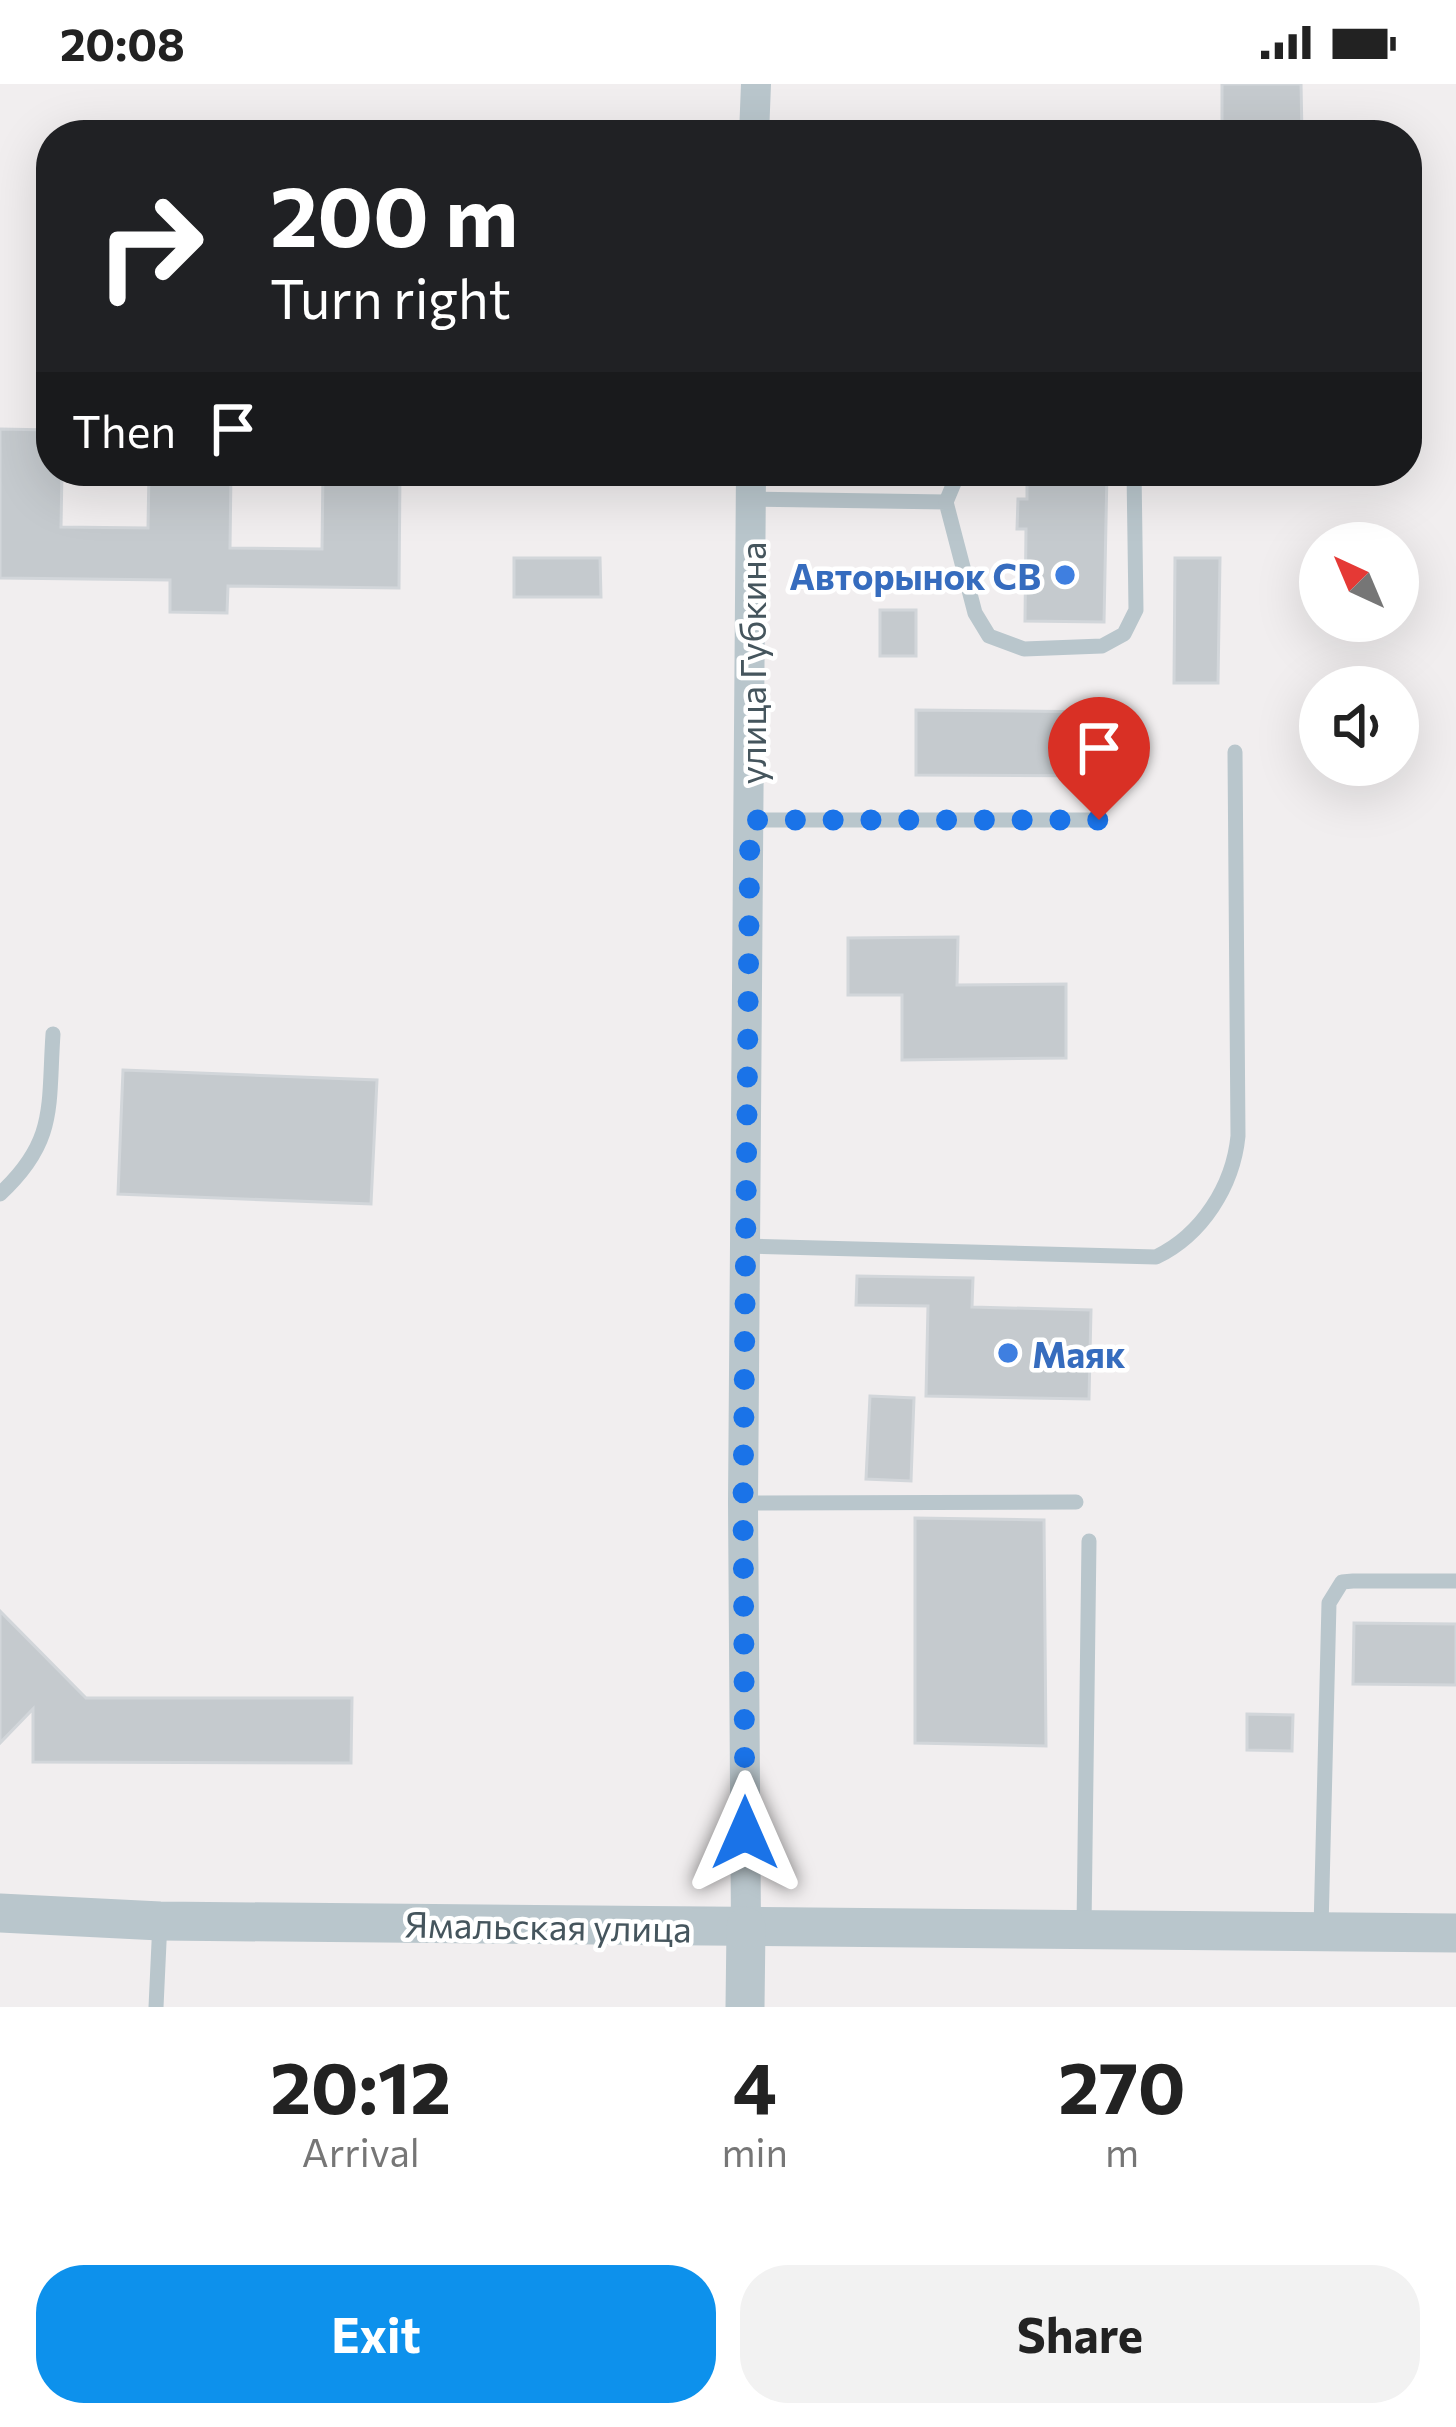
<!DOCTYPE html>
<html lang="en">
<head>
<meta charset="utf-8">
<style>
	:root { --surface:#fff; --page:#f2f2f2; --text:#222; --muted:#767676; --accent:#0d91ec }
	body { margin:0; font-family:Commissioner,sans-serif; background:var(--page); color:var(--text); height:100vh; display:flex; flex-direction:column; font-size:45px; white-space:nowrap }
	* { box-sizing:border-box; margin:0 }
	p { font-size:39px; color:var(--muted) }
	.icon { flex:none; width:66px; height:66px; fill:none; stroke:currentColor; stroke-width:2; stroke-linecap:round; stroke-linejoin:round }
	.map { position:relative; height:1923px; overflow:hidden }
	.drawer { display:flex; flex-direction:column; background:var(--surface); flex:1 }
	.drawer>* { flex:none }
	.top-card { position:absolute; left:36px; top:36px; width:1386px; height:366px; border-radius:48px; box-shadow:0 12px 48px #0002; background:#202124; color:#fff; overflow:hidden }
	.needle { width:78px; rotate:316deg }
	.tools { position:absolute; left:1299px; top:438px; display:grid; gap:24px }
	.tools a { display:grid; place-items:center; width:120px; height:120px; border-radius:50%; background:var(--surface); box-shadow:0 12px 48px #0002; font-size:60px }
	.pin { position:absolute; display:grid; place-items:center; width:102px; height:102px; color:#fff; margin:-123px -51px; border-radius:50% 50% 50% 0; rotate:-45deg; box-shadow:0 0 12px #0007 }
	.pin .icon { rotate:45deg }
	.me { position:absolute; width:132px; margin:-66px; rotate:0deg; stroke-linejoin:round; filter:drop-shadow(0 0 9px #0008) }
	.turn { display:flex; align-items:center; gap:42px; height:252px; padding:0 36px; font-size:54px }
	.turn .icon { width:156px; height:156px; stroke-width:2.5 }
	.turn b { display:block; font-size:84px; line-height:102px }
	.then { display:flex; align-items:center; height:114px; padding:0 36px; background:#0003; gap:24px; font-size:45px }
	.eta { display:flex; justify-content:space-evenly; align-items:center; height:204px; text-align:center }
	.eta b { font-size:72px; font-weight:700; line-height:84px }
	.cta { display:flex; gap:24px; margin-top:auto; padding:24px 36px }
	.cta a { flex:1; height:138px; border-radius:48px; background:var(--accent); color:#fff; font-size:48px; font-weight:700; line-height:138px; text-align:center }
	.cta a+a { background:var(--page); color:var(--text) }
	.status { display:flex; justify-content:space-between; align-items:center; height:84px; padding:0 60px; background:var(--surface); direction:ltr }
	.status svg { height:33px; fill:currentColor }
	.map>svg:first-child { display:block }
	.building { fill:#c5cace; stroke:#d2d6da; stroke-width:3 }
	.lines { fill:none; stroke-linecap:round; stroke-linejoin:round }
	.service { stroke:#b9c6cc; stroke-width:15 }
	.minor { stroke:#b9c6cc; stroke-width:30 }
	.tertiary { stroke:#b9c6cc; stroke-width:39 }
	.route { stroke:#1a73e8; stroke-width:21; stroke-dasharray:0 37.8 }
	.shop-dot { fill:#3f7fe0; stroke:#fff; stroke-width:4.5 }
	.labels { text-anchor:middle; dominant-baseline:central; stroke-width:9; stroke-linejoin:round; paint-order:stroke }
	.shop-label { font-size:36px; font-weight:bold; fill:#366cbe; stroke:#fff; text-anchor:end }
	.street-label { font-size:36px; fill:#45555d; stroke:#fff }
</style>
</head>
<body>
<div class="status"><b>20:08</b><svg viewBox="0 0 49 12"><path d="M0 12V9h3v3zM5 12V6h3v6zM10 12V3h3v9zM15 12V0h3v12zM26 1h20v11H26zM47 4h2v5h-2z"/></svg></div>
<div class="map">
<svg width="1456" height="1923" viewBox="0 0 1456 1923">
	<rect width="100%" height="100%" fill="#f1eeef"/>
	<!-- building -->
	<g class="building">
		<polygon points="1222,0 1301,0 1302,51 1222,51"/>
		<polygon points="0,345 51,346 51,387 62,387 61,443 148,444 149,387 231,387 230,464 322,465 323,387 400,387 399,504 228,502 227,529 170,528 170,496 0,494"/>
		<polygon points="1027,387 1107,387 1104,538 1025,537 1026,445 1017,445 1018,415 1027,415"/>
		<polygon points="514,474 600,474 601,513 514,513"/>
		<polygon points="1175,474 1220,474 1218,599 1174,599"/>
		<rect x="880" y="526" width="36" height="46"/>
		<polygon points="916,626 1107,628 1106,692 916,691"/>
		<polygon points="958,853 957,901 1066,900 1066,974 902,976 902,911 848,911 848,854"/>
		<polygon points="123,986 377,996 371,1120 118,1110"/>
		<polygon points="857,1192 973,1194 972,1223 1091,1226 1089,1315 926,1312 928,1222 856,1221"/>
		<polygon points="870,1312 914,1314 911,1397 866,1395"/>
		<polygon points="915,1434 1044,1436 1046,1662 915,1659"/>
		<polygon points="0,1527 86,1614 352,1614 351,1679 33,1678 33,1625 0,1659"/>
		<polygon points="1354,1539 1456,1540 1456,1601 1353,1600"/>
		<polygon points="1247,1630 1293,1631 1292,1667 1247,1666"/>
	</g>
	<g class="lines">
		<!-- service -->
		<g class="service">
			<polyline points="751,415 946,418 975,529 989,552 1024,565 1102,562 1124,550 1136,526 1134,387"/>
			<polyline points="946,418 959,387"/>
			<polyline points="750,736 1099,736"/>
			<path d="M0,1110c57,-53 48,-87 53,-160"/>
			<path d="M746,1162l410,11c46,-22 77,-71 82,-121l-3,-384"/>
			<polyline points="743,1419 1076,1418"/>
			<polyline points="1084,1843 1089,1457"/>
			<polyline points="1321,1845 1329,1519 1342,1498 1353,1497 1456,1497"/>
			<polyline points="156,1923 160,1837"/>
		</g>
		<!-- minor -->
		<g class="minor">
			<polyline points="754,51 756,0"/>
			<polyline points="746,1843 743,1419 751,387"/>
		</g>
		<!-- tertiary -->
		<g class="tertiary">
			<polyline points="0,1829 160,1837 1456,1849"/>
			<polyline points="745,1923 746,1843"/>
		</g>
	</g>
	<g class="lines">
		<!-- route -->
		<polyline class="route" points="745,1749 743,1419 750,736 1099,736"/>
	</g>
	<!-- markers -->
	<g class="shop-dot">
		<circle cx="1065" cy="491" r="12"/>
		<circle cx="1008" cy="1269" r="12"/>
	</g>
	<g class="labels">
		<!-- shop labels -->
		<g class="shop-label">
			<text x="1041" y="491">Авторынок СВ</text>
			<text x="1032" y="1269" text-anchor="start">Маяк</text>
		</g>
		<!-- street labels -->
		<g class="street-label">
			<text transform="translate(751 579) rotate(-90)">улица Губкина</text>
			<text transform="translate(548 1841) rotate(1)">Ямальская улица</text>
		</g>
	</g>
</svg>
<div class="tools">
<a><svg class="needle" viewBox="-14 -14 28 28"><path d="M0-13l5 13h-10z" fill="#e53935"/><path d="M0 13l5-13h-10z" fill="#767676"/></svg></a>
<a><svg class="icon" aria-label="sound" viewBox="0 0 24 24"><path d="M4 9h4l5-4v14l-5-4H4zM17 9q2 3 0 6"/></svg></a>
</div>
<div class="pin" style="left:1099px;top:736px;background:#d93025"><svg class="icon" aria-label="arrive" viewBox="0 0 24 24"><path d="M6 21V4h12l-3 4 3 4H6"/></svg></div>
<svg class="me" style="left:745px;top:1749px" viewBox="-20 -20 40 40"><path d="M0-17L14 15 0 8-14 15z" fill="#1a73e8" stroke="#fff" stroke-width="4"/></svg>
<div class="top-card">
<div class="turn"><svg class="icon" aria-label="right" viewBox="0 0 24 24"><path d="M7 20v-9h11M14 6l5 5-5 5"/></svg><div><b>200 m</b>Turn right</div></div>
<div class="then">Then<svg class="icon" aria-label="arrive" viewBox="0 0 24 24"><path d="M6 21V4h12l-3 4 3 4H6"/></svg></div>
</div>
</div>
<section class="drawer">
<div class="eta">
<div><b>20:12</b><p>Arrival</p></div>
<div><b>4</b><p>min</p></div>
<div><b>270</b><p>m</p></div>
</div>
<div class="cta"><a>Exit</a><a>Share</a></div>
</section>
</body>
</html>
